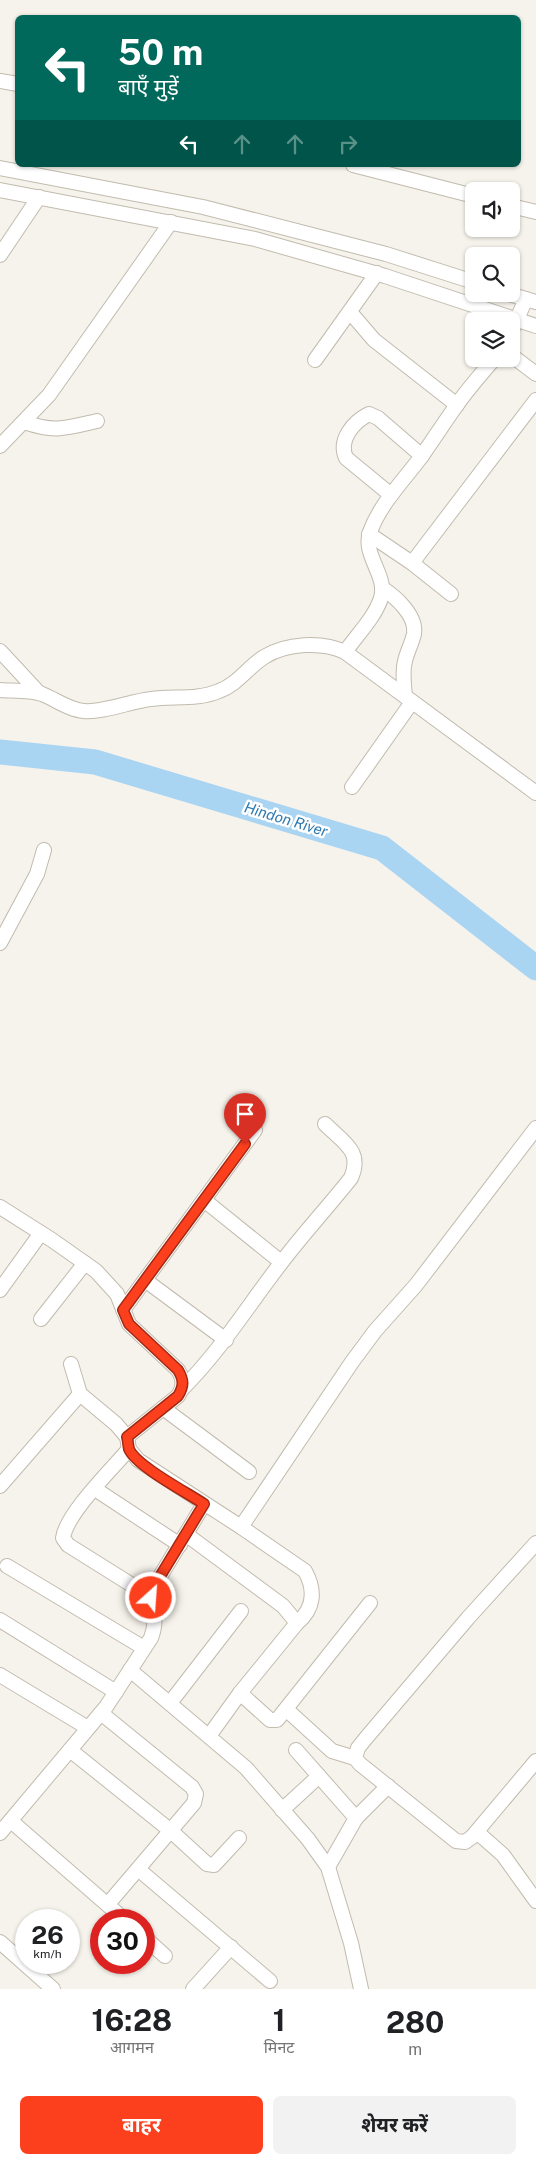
<!DOCTYPE html>
<html lang="hi">
<head>
<meta charset="utf-8">
<style>
	:root { --surface:#fff; --page:#f2f2f2; --text:#202124; --muted:#757577; --accent:#fc3f1d }
	body { margin:0; font-family:"Public Sans","Noto Sans Devanagari",sans-serif; background:var(--page); color:var(--text); height:100vh; display:flex; flex-direction:column; font-size:19px; white-space:nowrap }
	* { box-sizing:border-box; margin:0 }
	p { font-size:16px; color:var(--muted) }
	.icon { flex:none; width:28px; height:28px; fill:none; stroke:currentColor; stroke-width:2; stroke-linecap:round; stroke-linejoin:round }
	.map { position:relative; height:1989px; overflow:hidden }
	.sheet { display:flex; flex-direction:column; background:var(--surface); flex:1 }
	.sheet>* { flex:none }
	.top-card { position:absolute; left:15px; top:15px; width:506px; height:152px; border-radius:8px; box-shadow:0 1px 4px #0004; background:#00695c; color:#fff; overflow:hidden }
	.tools { position:absolute; left:465px; top:182px; display:grid; gap:10px }
	.tools a { display:grid; place-items:center; width:55px; height:55px; border-radius:8px; background:var(--surface); box-shadow:0 1px 4px #0004; font-size:25px }
	.speed { position:absolute; left:15px; top:1909px; display:flex; gap:10px; font-size:25px; font-weight:700; text-align:center }
	.speed>* { display:grid; place-content:center; width:65px; height:65px; border-radius:50%; background:var(--surface); box-shadow:0 1px 4px #0004; line-height:1 }
	.speed small { font-size:12px; font-weight:400 }
	.speed .limit { border:8px solid #d22; background:#fff; color:#111 }
	.pin { position:absolute; display:grid; place-items:center; width:42px; height:42px; color:#fff; margin:-51px -21px; border-radius:50% 50% 50% 0; rotate:-45deg; box-shadow:0 0 5px #0007 }
	.pin .icon { rotate:45deg }
	.me { position:absolute; width:55px; margin:-28px; rotate:26deg; stroke-linejoin:round; filter:drop-shadow(0 0 4px #0008) }
	.turn { display:flex; align-items:center; gap:18px; height:105px; padding:0 20px; font-size:22px }
	.turn .icon { width:65px; height:65px; stroke-width:2.5 }
	.turn b { display:block; font-size:35px; line-height:42px }
	.lanes { display:flex; align-items:center; height:48px; padding:0 20px; background:#0003; justify-content:center; gap:25px; direction:ltr }
	.lanes .off { opacity:.35 }
	.eta { display:flex; justify-content:space-evenly; align-items:center; height:85px; text-align:center }
	.eta b { font-size:30px; font-weight:700; line-height:35px }
	.cta { display:flex; gap:10px; margin-top:auto; padding:10px 20px }
	.cta a { flex:1; height:58px; border-radius:8px; background:var(--accent); color:#fff; font-size:20px; font-weight:700; line-height:58px; text-align:center }
	.cta a+a { background:var(--page); color:var(--text) }
	.map>svg:first-child { display:block }
	.lines { fill:none; stroke-linecap:round; stroke-linejoin:round }
	.river { stroke:#a9d4f2; stroke-width:25 }
	.minor-casing { stroke:#c2bbae; stroke-width:16 }
	.minor { stroke:#fff; stroke-width:14 }
	.route-casing { stroke:#a42913; stroke-width:12 }
	.route { stroke:#fc3f1d; stroke-width:9 }
	.labels { text-anchor:middle; dominant-baseline:central; stroke-width:5; stroke-linejoin:round; paint-order:stroke }
	.water-label { font-size:15px; font-style:italic; fill:#2e7ab2; stroke:#fff }
</style>
</head>
<body>
<div class="map">
<svg width="536" height="1989" viewBox="0 0 536 1989">
	<rect width="100%" height="100%" fill="#f6f3ec"/>
	<g class="lines">
		<!-- river -->
		<polyline class="river" points="0,752 95,762 382,848 536,968"/>
		<!-- minor casing -->
		<g class="minor-casing">
			<g id="minor">
				<polyline points="0,81 18,84"/>
				<polyline points="353,165 474,196"/>
				<polyline points="0,168 203,207 386,254 474,282"/>
				<polyline points="0,190 255,239 385,276 536,326"/>
				<polyline points="511,206 536,212"/>
				<polyline points="0,255 39,197"/>
				<polyline points="509,294 536,302"/>
				<polyline points="350,312 374,340 457,405"/>
				<polyline points="511,332 526,299"/>
				<polyline points="511,355 536,374"/>
				<polyline points="315,360 377,273"/>
				<path d="M24,422c31,11 43,6 73,-1"/>
				<polyline points="0,446 49,395 171,222"/>
				<path d="M391,495l-45,-37c-8,-18 7,-36 23,-44l9,4 44,38"/>
				<polyline points="369,534 412,563 451,594"/>
				<polyline points="412,563 536,400"/>
				<path d="M382,588c14,9 35,28 32,46 -2,9 -7,18 -9,27 -3,11 -1,24 0,35"/>
				<polyline points="0,651 39,693"/>
				<path d="M345,652c12,-17 30,-35 36,-54 7,-22 -19,-43 -11,-66 10,-28 34,-52 51,-75 12,-17 23,-34 35,-51 11,-16 25,-32 38,-47"/>
				<path d="M0,690c13,1 30,0 42,4 13,5 27,16 42,17 18,2 48,-10 67,-12 23,-3 47,1 68,-8 19,-7 29,-24 45,-34 22,-14 58,-16 81,-5l191,141"/>
				<polyline points="352,787 412,702"/>
				<polyline points="0,943 37,874 44,850"/>
				<polyline points="204,1200 281,1262"/>
				<path d="M0,1207l52,33 44,31 21,23 12,30 49,46c6,10 6,16 0,26l-51,41"/>
				<polyline points="145,1280 226,1340"/>
				<polyline points="0,1290 41,1233"/>
				<polyline points="123,1310 255,1130"/>
				<polyline points="41,1319 85,1263"/>
				<polyline points="71,1364 80,1394 116,1424 127,1437 129,1449 138,1460 241,1527"/>
				<path d="M182,1389c39,-39 65,-82 99,-126 22,-29 47,-56 70,-85 12,-27 -8,-36 -26,-54"/>
				<polyline points="163,1408 249,1472"/>
				<path d="M129,1449c-17,20 -63,65 -66,89l5,7 83,52"/>
				<polyline points="0,1486 80,1394"/>
				<polyline points="95,1489 180,1545"/>
				<polyline points="187,1535 283,1606 297,1623"/>
				<polyline points="536,1543 468,1618 366,1738 358,1748 355,1758 360,1764 456,1841 465,1842 472,1837 536,1761"/>
				<polyline points="7,1566 144,1648"/>
				<polyline points="0,1620 116,1692"/>
				<polyline points="130,1670 246,1768 308,1839 328,1867 351,1943 361,1989"/>
				<polyline points="0,1675 88,1728"/>
				<polyline points="240,1693 270,1720 277,1720 370,1603"/>
				<polyline points="170,1703 241,1611"/>
				<polyline points="287,1710 332,1751 355,1758"/>
				<polyline points="101,1713 192,1787 196,1794 194,1803 108,1904"/>
				<path d="M209,1736l31,-43 57,-70c17,-14 19,-32 8,-52l-64,-44 111,-165 23,-31 41,-46 120,-157"/>
				<polyline points="70,1750 171,1831 207,1864 214,1865 239,1838"/>
				<polyline points="296,1750 356,1818 328,1867"/>
				<polyline points="282,1810 319,1776"/>
				<polyline points="356,1818 388,1786"/>
				<polyline points="11,1821 125,1920"/>
				<polyline points="477,1832 503,1855 536,1901"/>
				<path d="M0,1833l106,-126 45,-69c9,-24 -3,-30 2,-50l51,-84"/>
				<polyline points="138,1869 270,1981"/>
				<polyline points="144,1937 165,1956"/>
				<polyline points="0,1942 53,1989"/>
				<polyline points="193,1989 231,1947"/>
			</g>
		</g>
		<!-- minor -->
		<use href="#minor" class="minor"/>
	</g>
	<g class="lines">
		<!-- route casing -->
		<g class="route-casing">
			<path id="route" d="M151,1598l2,-10 51,-84c-16,-11 -68,-38 -75,-55 -1,-4 -1,-9 -2,-12l51,-41c6,-10 6,-16 0,-26l-49,-46 -6,-14 122,-166"/>
		</g>
		<!-- route -->
		<use href="#route" class="route"/>
	</g>
	<g class="labels">
		<!-- water labels -->
		<g class="water-label">
			<text transform="translate(286 819) rotate(17)">Hindon River</text>
		</g>
	</g>
</svg>
<div class="tools">
<a><svg class="icon" aria-label="sound" viewBox="0 0 24 24"><path d="M4 9h4l5-4v14l-5-4H4zM17 9q2 3 0 6"/></svg></a>
<a><svg class="icon" aria-label="search" viewBox="0 0 24 24"><circle cx="10" cy="10" r="6"/><path d="M15 15l6 6"/></svg></a>
<a><svg class="icon" aria-label="layers" viewBox="0 0 24 24"><path d="M12 4l9 5-9 5-9-5zM3 14l9 5 9-5"/></svg></a>
</div>
<div class="speed"><div>26<small>km/h</small></div><div class="limit">30</div></div>
<div class="pin" style="left:245px;top:1144px;background:#d93025"><svg class="icon" aria-label="arrive" viewBox="0 0 24 24"><path d="M6 21V4h12l-3 4 3 4H6"/></svg></div>
<svg class="me" style="left:151px;top:1598px" viewBox="-20 -20 40 40"><circle r="17" fill="#fc3f1d" stroke="#fff" stroke-width="3"/><path d="M0-11L8 9 0 5-8 9z" fill="#fff"/></svg>
<div class="top-card">
<div class="turn"><svg class="icon" aria-label="left" viewBox="0 0 24 24"><path d="M17 20v-9H6M10 6l-5 5 5 5"/></svg><div><b>50 m</b>बाएँ मुड़ें</div></div>
<div class="lanes"><svg class="icon" aria-label="left" viewBox="0 0 24 24"><path d="M17 20v-9H6M10 6l-5 5 5 5"/></svg><svg class="icon off" aria-label="ahead" viewBox="0 0 24 24"><path d="M12 20V5M6 11l6-6 6 6"/></svg><svg class="icon off" aria-label="ahead" viewBox="0 0 24 24"><path d="M12 20V5M6 11l6-6 6 6"/></svg><svg class="icon off" aria-label="right" viewBox="0 0 24 24"><path d="M7 20v-9h11M14 6l5 5-5 5"/></svg></div>
</div>
</div>
<section class="sheet">
<div class="eta">
<div><b>16:28</b><p>आगमन</p></div>
<div><b>1</b><p>मिनट</p></div>
<div><b>280</b><p>m</p></div>
</div>
<div class="cta"><a>बाहर</a><a>शेयर करें</a></div>
</section>
</body>
</html>
